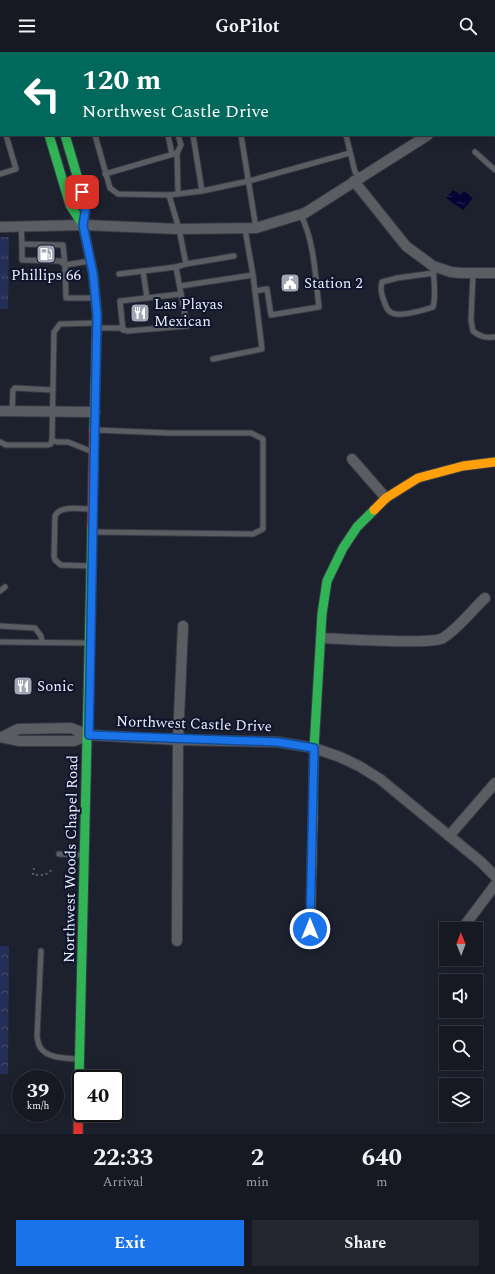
<!DOCTYPE html>
<html lang="en">
<head>
<meta charset="utf-8">
<style>
	:root { --surface:#161922; --page:#23262f; --text:#f1f3f6; --muted:#9ea0a5; --line:#353840; --accent:#1a73e8 }
	body { margin:0; font-family:Spectral,serif; background:var(--page); color:var(--text); height:100vh; display:flex; flex-direction:column; font-size:15px; white-space:nowrap }
	* { box-sizing:border-box; margin:0 }
	p { font-size:13px; color:var(--muted) }
	.icon { flex:none; width:22px; height:22px; fill:none; stroke:currentColor; stroke-width:2; stroke-linecap:round; stroke-linejoin:round }
	.map { position:relative; height:1082px; overflow:hidden }
	.panel { display:flex; flex-direction:column; background:var(--surface); flex:1 }
	.panel>* { flex:none }
	.top-card { position:absolute; left:0px; top:0px; width:495px; height:84px; box-shadow:0 2px 10px #0003,0 0 0 1px var(--line); background:#00695c; color:#fff; overflow:hidden }
	.needle { width:26px; rotate:359deg }
	.controls { position:absolute; left:439px; top:870px; display:grid; gap:8px }
	.controls a { display:grid; place-items:center; width:44px; height:44px; border-radius:0px; background:var(--surface); box-shadow:0 2px 10px #0003,0 0 0 1px var(--line); font-size:20px }
	.speed { position:absolute; left:12px; top:1018px; display:flex; gap:8px; font-size:20px; font-weight:700; text-align:center }
	.speed>* { display:grid; place-content:center; width:52px; height:52px; border-radius:50%; background:var(--surface); box-shadow:0 2px 10px #0003,0 0 0 1px var(--line); line-height:1 }
	.speed small { font-size:10px; font-weight:400 }
	.speed .limit { border:2px solid #111; border-radius:6px; background:#fff; color:#111 }
	.pin { position:absolute; display:grid; place-items:center; width:34px; height:34px; color:#fff; margin:-17px; border-radius:8px; box-shadow:0 2px 6px #0006 }
	.me { position:absolute; width:44px; margin:-22px; rotate:0deg; stroke-linejoin:round; filter:drop-shadow(0 0 3px #0008) }
	.turn { display:flex; align-items:center; gap:14px; height:84px; padding:0 16px; font-size:18px }
	.turn .icon { width:52px; height:52px; stroke-width:2.5 }
	.turn b { display:block; font-size:28px; line-height:34px }
	.eta { display:flex; justify-content:space-evenly; align-items:center; height:68px; text-align:center }
	.eta b { font-size:24px; font-weight:700; line-height:28px }
	.action { display:flex; gap:8px; margin-top:auto; padding:8px 16px }
	.action a { flex:1; height:46px; border-radius:0px; background:var(--accent); color:#fff; font-size:16px; font-weight:700; line-height:46px; text-align:center }
	.action a+a { background:var(--page); color:var(--text) }
	header { display:flex; justify-content:space-between; align-items:center; height:52px; padding:0 16px; background:var(--surface); font-size:18px; font-weight:700 }
	.map>svg:first-child { display:block }
	.grass { fill:url(#grass-tufts) }
	.forest { fill:url(#forest-crowns) }
	.water { fill:url(#water-ripples) }
	.lines { fill:none; stroke-linecap:round; stroke-linejoin:round }
	.lane-casing { stroke:#373b45; stroke-width:7 }
	.street-casing { stroke:#373b45; stroke-width:12 }
	.fast-casing { stroke:#373b45; stroke-width:11 }
	.slow-casing { stroke:#373b45; stroke-width:11 }
	.jam-casing { stroke:#373b45; stroke-width:11 }
	.path { stroke:#5c5e64; stroke-width:2; stroke-dasharray:2 3; stroke-linecap:butt }
	.lane { stroke:#5c5d63; stroke-width:5 }
	.street { stroke:#5c5d63; stroke-width:10 }
	.fast { stroke:#30b455; stroke-width:9 }
	.slow { stroke:#ff9f0a; stroke-width:9 }
	.jam { stroke:#e5322d; stroke-width:9 }
	.route-casing { stroke:#114b97; stroke-width:10 }
	.route { stroke:#1a73e8; stroke-width:7 }
	.labels { text-anchor:middle; dominant-baseline:central; stroke-width:4; stroke-linejoin:round; paint-order:stroke }
	.poi-label { font-size:15px; fill:#eaeffd; stroke:#0d142b; text-anchor:start }
	.street-label { font-size:15px; fill:#eaeffd; stroke:#0d142b }
</style>
</head>
<body>
<header><svg class="icon" aria-label="menu" viewBox="0 0 24 24"><path d="M4 6h16M4 12h16M4 18h16"/></svg>GoPilot<svg class="icon" aria-label="search" viewBox="0 0 24 24"><circle cx="10" cy="10" r="6"/><path d="M15 15l6 6"/></svg></header>
<div class="map">
<svg width="495" height="1082" viewBox="0 0 495 1082">
	<defs>
		<pattern id="grass-tufts" width="24" height="20" patternUnits="userSpaceOnUse"><rect width="24" height="20" fill="#242f57"/><path d="M3 7l-1-3M5 7V3M7 7l1-3M15 17l-1-3M17 17v-4M19 17l1-3" fill="none" stroke="#444d70"/></pattern>
		<pattern id="forest-crowns" width="20" height="18" patternUnits="userSpaceOnUse"><rect width="20" height="18" fill="#242f57"/><path d="M2 6a3 3 0 1 1 6 0M12 15a3 3 0 1 1 6 0" fill="none" stroke="#444d70"/></pattern>
		<pattern id="water-ripples" width="26" height="14" patternUnits="userSpaceOnUse"><rect width="26" height="14" fill="#050333"/><path d="M2 4q2-2 4 0t4 0M15 11q2-2 4 0t4 0" fill="none" stroke="#2a2851"/></pattern>
	</defs>
	<rect width="100%" height="100%" fill="#1d212e"/>
	<!-- grass -->
	<polygon class="grass" points="0,185 9,185 8,257 0,257"/>
	<!-- forest -->
	<polygon class="forest" points="0,894 9,894 8,1022 0,1022"/>
	<!-- water -->
	<polygon class="water" points="453,138 461,143 464,139 473,146 463,158 446,146"/>
	<g class="lines">
		<!-- lane casing -->
		<g class="lane-casing">
			<g id="lane">
				<polyline points="74,0 74,1"/>
				<polyline points="143,0 143,1"/>
				<polyline points="229,0 229,1"/>
				<polyline points="323,0 323,1"/>
				<polyline points="0,12 1,12"/>
				<polyline points="0,63 1,67"/>
				<polyline points="95,83 110,136 118,142 169,143 179,177 186,212 176,215"/>
				<polyline points="168,83 172,102"/>
				<polyline points="193,83 202,139"/>
				<polyline points="241,83 256,176"/>
				<polyline points="346,83 355,120 360,125"/>
				<polyline points="475,100 495,118"/>
				<polyline points="0,122 16,117 6,83"/>
				<polyline points="105,122 177,101"/>
				<polyline points="178,142 177,101 181,93 178,83"/>
				<polyline points="169,143 202,139 249,129 350,101"/>
				<polyline points="21,174 22,192 63,193 65,213 90,209"/>
				<polyline points="22,192 22,208 60,209 65,213 66,246 94,246"/>
				<polyline points="186,212 234,204"/>
				<path d="M433,214c1,11 3,32 0,41 -8,3 -33,10 -41,6 -5,-2 -6,-7 -8,-12 -3,-7 -4,-12 -2,-19l15,-4 37,-5"/>
				<polyline points="143,219 147,246"/>
				<path d="M473,222l-2,46 2,11c7,6 13,7 22,6"/>
				<polyline points="180,234 253,223 245,177"/>
				<path d="M255,239l12,-2 4,26 48,-8c-4,-31 -4,-63 -18,-92"/>
				<polyline points="98,276 119,276 127,279 187,274 176,215 119,222"/>
				<polyline points="123,278 120,249 181,242"/>
				<polyline points="213,307 262,297 253,223"/>
				<polyline points="12,359 13,338 15,336 53,338"/>
				<polyline points="52,388 57,390 68,390 93,400"/>
				<polyline points="0,390 6,393 48,393 51,392 52,388 54,280 60,272 96,271"/>
				<path d="M91,457c-11,0 -31,-4 -36,7l-1,40 1,4 6,5 30,1"/>
				<polyline points="93,480 253,482 263,477 263,387 251,381 169,381 96,378"/>
				<polyline points="0,539 5,535"/>
				<polyline points="0,574 35,576 41,584 42,590"/>
				<polyline points="0,590 88,591"/>
				<polyline points="59,802 82,803"/>
				<path d="M41,899l-4,86c1,3 1,7 3,10 7,12 27,11 39,12"/>
			</g>
		</g>
		<!-- street casing -->
		<g class="street-casing">
			<g id="street">
				<polyline points="440,0 440,1"/>
				<polyline points="494,50 495,50"/>
				<polyline points="354,129 406,194 433,214 451,220 460,221 495,221"/>
				<polyline points="0,175 83,173 179,177 256,176 305,161 428,83"/>
				<polyline points="0,359 95,360"/>
				<polyline points="352,407 386,446"/>
				<path d="M321,586c21,1 109,7 122,0 16,-10 28,-27 42,-40"/>
				<polyline points="0,685 19,689 74,689 89,683 178,688 278,690 314,696 340,705 359,714 380,727 481,810 495,824"/>
				<polyline points="2,685 18,677 71,676 89,683"/>
				<polyline points="449,784 495,731"/>
				<polyline points="462,877 495,833"/>
				<polyline points="177,889 178,688 183,574"/>
			</g>
		</g>
		<!-- fast casing -->
		<g class="fast-casing">
			<g id="fast">
				<polyline points="42,0 43,1"/>
				<polyline points="49,83 70,153 83,173"/>
				<polyline points="65,83 86,154 83,173 93,221 97,263 94,378"/>
				<polyline points="313,764 314,696 322,562 327,529 343,496 357,475 374,458"/>
				<polyline points="79,1028 92,474"/>
			</g>
		</g>
		<!-- slow casing -->
		<g class="slow-casing">
			<g id="slow">
				<polyline points="25,0 25,1"/>
				<polyline points="374,458 386,446 418,426 463,414 495,410"/>
				<polyline points="310,888 313,764"/>
			</g>
		</g>
		<!-- jam casing -->
		<g class="jam-casing">
			<g id="jam">
				<polyline points="92,474 94,378"/>
				<polyline points="78,1082 79,1028"/>
			</g>
		</g>
		<!-- path -->
		<polyline class="path" points="34,816 33,823 45,823 53,817"/>
		<!-- lane -->
		<use href="#lane" class="lane"/>
		<!-- street -->
		<use href="#street" class="street"/>
		<!-- fast -->
		<use href="#fast" class="fast"/>
		<!-- slow -->
		<use href="#slow" class="slow"/>
		<!-- jam -->
		<use href="#jam" class="jam"/>
	</g>
	<g class="lines">
		<!-- route casing -->
		<g class="route-casing">
			<polyline id="route" points="82,140 86,154 83,173 93,221 97,263 89,683 278,690 314,696 310,877"/>
		</g>
		<!-- route -->
		<use href="#route" class="route"/>
	</g>
	<!-- icons -->
	<defs>
		<g id="fuel-square" transform="scale(1)"><rect x="-9" y="-9" width="18" height="18" rx="4" fill="#a2a7b5" stroke="#0d142b"/><path d="M-5.5-6h7V0h2V4h1.3V-2.5L3-4.5l.8-.8L6-3V5H2.5V1h-1V6h-7ZM-4.2-4.7v3.2H.2V-4.7Z" fill="#fff"/></g>
		<g id="civic-square" transform="scale(1)"><rect x="-9" y="-9" width="18" height="18" rx="4" fill="#a2a7b5" stroke="#0d142b"/><path d="M-.6-6.5H3V-4.5H.6V-3L4-1V1h2V6H-6V1h2V-1L-.6-3ZM-1.2 2.5V6h2.4V2.5Z" fill="#fff"/></g>
		<g id="restaurant-square" transform="scale(1)"><rect x="-9" y="-9" width="18" height="18" rx="4" fill="#a2a7b5" stroke="#0d142b"/><path d="M-5-6h1v4h1v-4h1v4h1v-4h1v5L-1.5 .5V6h-2V.5L-5-1ZM5-6V6H3V1.5H1.5Q1.5-4 5-6Z" fill="#fff"/></g>
	</defs>
	<g fill-rule="evenodd">
		<use href="#fuel-square" x="46" y="202"/>
		<use href="#civic-square" x="290" y="231"/>
		<use href="#restaurant-square" x="140" y="261"/>
		<use href="#restaurant-square" x="23" y="634"/>
	</g>
	<g class="labels">
		<!-- poi labels -->
		<g class="poi-label">
			<text x="46" y="223" text-anchor="middle">Phillips 66</text>
			<text x="304" y="231">Station 2</text>
			<text x="154" y="252">Las Playas<tspan x="154" dy="17">Mexican</tspan></text>
			<text x="37" y="634">Sonic</text>
		</g>
		<!-- street labels -->
		<g class="street-label">
			<text transform="translate(194 672) rotate(2)">Northwest Castle Drive</text>
			<text transform="translate(71 807) rotate(-89)">Northwest Woods Chapel Road</text>
		</g>
	</g>
</svg>
<div class="controls">
<a><svg class="needle" viewBox="-14 -14 28 28"><path d="M0-13l5 13h-10z" fill="#e53935"/><path d="M0 13l5-13h-10z" fill="#9ea0a5"/></svg></a>
<a><svg class="icon" aria-label="sound" viewBox="0 0 24 24"><path d="M4 9h4l5-4v14l-5-4H4zM17 9q2 3 0 6"/></svg></a>
<a><svg class="icon" aria-label="search" viewBox="0 0 24 24"><circle cx="10" cy="10" r="6"/><path d="M15 15l6 6"/></svg></a>
<a><svg class="icon" aria-label="layers" viewBox="0 0 24 24"><path d="M12 4l9 5-9 5-9-5zM3 14l9 5 9-5"/></svg></a>
</div>
<div class="speed"><div>39<small>km/h</small></div><div class="limit">40</div></div>
<div class="pin" style="left:82px;top:140px;background:#d93025"><svg class="icon" aria-label="arrive" viewBox="0 0 24 24"><path d="M6 21V4h12l-3 4 3 4H6"/></svg></div>
<svg class="me" style="left:310px;top:877px" viewBox="-20 -20 40 40"><circle r="17" fill="#1a73e8" stroke="#fff" stroke-width="3"/><path d="M0-11L8 9 0 5-8 9z" fill="#fff"/></svg>
<div class="top-card">
<div class="turn"><svg class="icon" aria-label="left" viewBox="0 0 24 24"><path d="M17 20v-9H6M10 6l-5 5 5 5"/></svg><div><b>120 m</b>Northwest Castle Drive</div></div>
</div>
</div>
<section class="panel">
<div class="eta">
<div><b>22:33</b><p>Arrival</p></div>
<div><b>2</b><p>min</p></div>
<div><b>640</b><p>m</p></div>
</div>
<div class="action"><a>Exit</a><a>Share</a></div>
</section>
</body>
</html>
